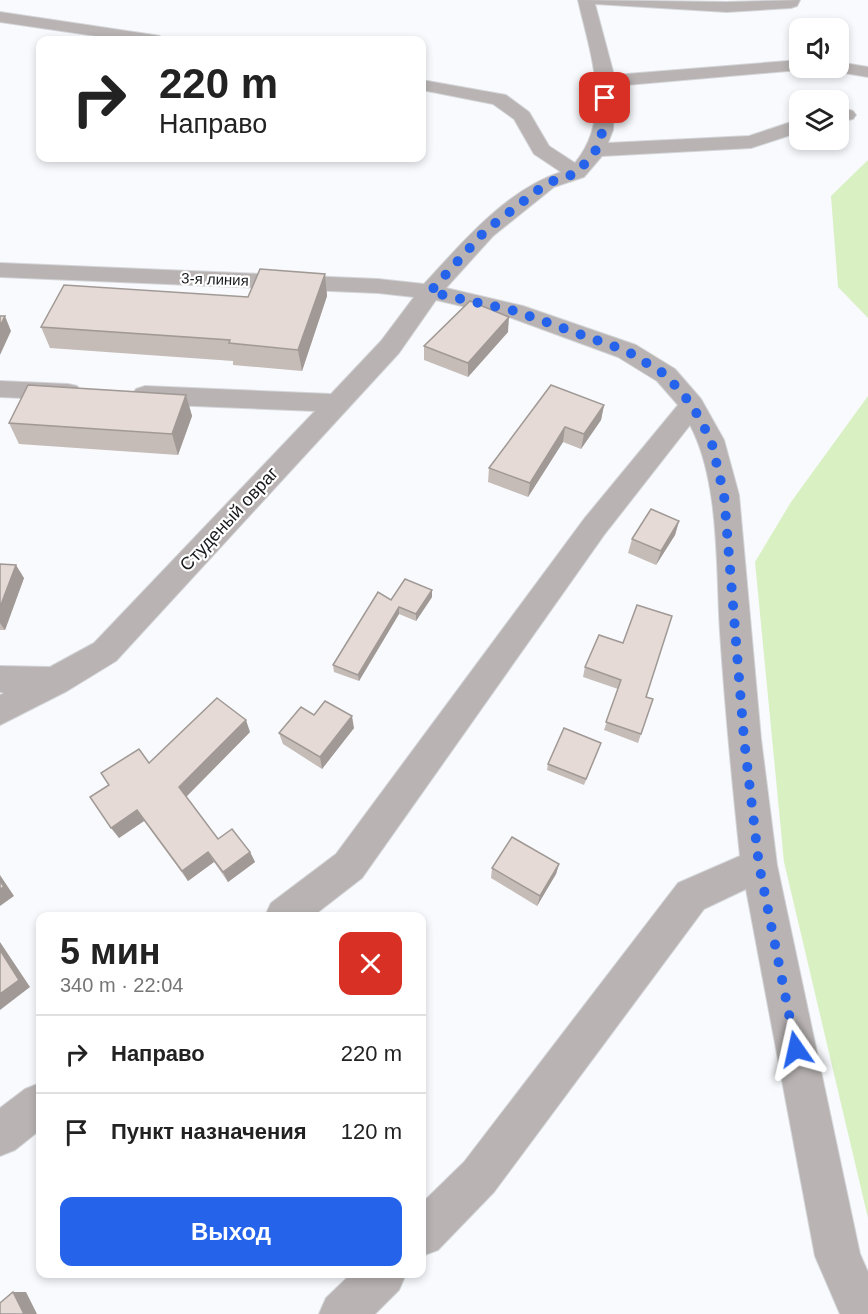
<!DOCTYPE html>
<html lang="ru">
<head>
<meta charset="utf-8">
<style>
	:root { --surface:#fff; --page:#f6f6f6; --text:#222; --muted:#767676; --line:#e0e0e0; --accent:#2563eb }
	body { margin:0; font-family:Helvetica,sans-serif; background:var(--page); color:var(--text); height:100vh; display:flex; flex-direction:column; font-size:22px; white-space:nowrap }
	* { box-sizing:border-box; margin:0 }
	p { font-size:20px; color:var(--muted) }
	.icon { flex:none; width:33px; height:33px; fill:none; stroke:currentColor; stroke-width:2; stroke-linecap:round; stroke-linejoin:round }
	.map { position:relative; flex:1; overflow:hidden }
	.panel { position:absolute; left:36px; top:912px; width:390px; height:366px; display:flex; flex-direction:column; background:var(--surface); border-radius:12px; box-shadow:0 3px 9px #0003 }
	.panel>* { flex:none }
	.banner { position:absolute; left:36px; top:36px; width:390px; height:126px; border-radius:12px; box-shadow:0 3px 9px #0003; background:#fff; color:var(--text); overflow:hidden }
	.fabs { position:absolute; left:789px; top:18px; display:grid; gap:12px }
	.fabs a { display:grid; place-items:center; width:60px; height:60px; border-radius:12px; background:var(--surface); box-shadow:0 3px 9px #0003; font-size:30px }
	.pin { position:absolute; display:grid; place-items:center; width:51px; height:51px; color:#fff; margin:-26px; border-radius:12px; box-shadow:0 3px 9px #0006 }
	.me { position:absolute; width:66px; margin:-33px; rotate:349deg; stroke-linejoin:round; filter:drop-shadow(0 0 4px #0008) }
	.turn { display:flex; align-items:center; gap:21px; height:126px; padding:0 24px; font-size:27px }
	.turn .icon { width:78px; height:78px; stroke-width:2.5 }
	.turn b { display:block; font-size:42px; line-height:51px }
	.round { display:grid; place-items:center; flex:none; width:63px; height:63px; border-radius:12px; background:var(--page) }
	.summary { display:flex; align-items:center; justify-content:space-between; height:102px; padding:0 24px }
	h1 { font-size:36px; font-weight:700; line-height:45px }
	.primary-button { display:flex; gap:12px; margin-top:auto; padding:12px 24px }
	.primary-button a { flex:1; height:69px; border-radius:12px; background:var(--accent); color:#fff; font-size:24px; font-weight:700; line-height:69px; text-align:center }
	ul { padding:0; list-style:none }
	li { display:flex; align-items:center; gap:18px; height:78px; padding:0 24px; border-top:2px solid var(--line) }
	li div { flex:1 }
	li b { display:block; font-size:22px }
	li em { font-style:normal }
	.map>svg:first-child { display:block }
	.green { fill:#d9f0c3 }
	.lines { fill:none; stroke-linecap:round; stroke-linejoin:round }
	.minor-casing { stroke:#d4d6d9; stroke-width:2 }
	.minor { fill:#b9b3b3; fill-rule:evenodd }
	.wall { fill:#c5bbb7 }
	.shaded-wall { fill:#a09995 }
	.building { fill:#e5dad5; stroke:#a09995; stroke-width:1.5 }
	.route { stroke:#2563eb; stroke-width:10; stroke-dasharray:0 18 }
	.labels { text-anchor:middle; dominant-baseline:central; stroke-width:4.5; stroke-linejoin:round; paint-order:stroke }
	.far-street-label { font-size:15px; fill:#18191d; stroke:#fff }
	.street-label { font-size:18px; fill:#18191d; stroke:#fff }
</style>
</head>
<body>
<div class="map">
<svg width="868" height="1314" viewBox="0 0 868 1314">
	<rect width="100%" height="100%" fill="#f8fafd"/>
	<!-- green -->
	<g class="green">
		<polygon points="868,160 868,318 838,287 831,196"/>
		<polygon points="868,396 868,1218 784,862 755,562 791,502"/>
	</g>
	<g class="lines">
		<!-- minor casing -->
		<g class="minor-casing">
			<g id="minor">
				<path d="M578,0l149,2 73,-2 -3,6 -6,2 -64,4 -132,-8 19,71 186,-15v8h7l-7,2 -185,16 -2,44 -5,13 141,-7 51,-17v13l-49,16 -149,8 -18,21 -30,10 -61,49 -47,52 77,18 113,39 39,24 26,30 23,41 15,55 22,244 16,126 83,389 8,18v42h-28l-25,-58 -69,-367 -42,20 -210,283 -56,58 -16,6v-53l42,-41 214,-279 62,-27c-8,-75 -15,-149 -20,-224 -4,-63 0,-151 -30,-207l-86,110 -242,343 -49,38h-48l6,-13 65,-49 248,-335 94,-114 -21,-24 -39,-24 -109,-40 -73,-17 -37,53 -283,308 -49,30 -67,34v-30l4,-2 -4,-1v-26l50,1 44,-24 221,-232 -170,-7 -9,-3 -4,-6 4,-6 9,-3 186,8 50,-53 33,-44 -36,-4 -378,-16v-14l378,16 46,5c38,-41 82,-94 137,-112l-27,-18 -20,-35 -21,-15 -71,-14v-10l84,15 23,17 20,34 26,17c39,-47 15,-110 3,-163z"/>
				<polygon points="0,12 154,35 160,36 163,40 123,40 0,22"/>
				<polygon points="838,62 868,67 868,77 832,71 829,68 838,68"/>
				<polygon points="846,109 853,111 856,115 853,119 838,122 838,110"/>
				<polygon points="0,381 68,384 77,386 81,392 77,398 68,400 0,397"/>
				<polygon points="40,1083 40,1130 15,1150 0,1156 0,1108 25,1089"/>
				<polygon points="351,1274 406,1274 399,1290 375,1314 319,1314 326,1298"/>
			</g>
		</g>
		<!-- minor -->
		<use href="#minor" class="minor"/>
	</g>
	<!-- wall -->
	<g class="wall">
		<polygon points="325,274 327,296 302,371 233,365 233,361 50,348 41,327 248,297"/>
		<polygon points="508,332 468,377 424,360 424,346"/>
		<polygon points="186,395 192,416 178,455 19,444 9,423"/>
		<polygon points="604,405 601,420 581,449 563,442 528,497 488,482 489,468"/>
		<polygon points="679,521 675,535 656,565 628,553 632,539"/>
		<polygon points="0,564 24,578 5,630 0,630"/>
		<polygon points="432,597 416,621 399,614 359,681 334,672 333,665 391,600"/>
		<polygon points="599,635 646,697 653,699 638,743 604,730 618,689 583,677 585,667"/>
		<polygon points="354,728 322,769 283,744 279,733"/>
		<polygon points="250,732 186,797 218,839 250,852 255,862 228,882 214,862 188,881 144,821 119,838 109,785 101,773 149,763"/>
		<polygon points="599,749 584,785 547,770 548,764"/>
		<polygon points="559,864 556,874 537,906 491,878 492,868"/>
	</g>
	<!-- shaded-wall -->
	<g class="shaded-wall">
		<polygon points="325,274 327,296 302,371 298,350"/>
		<polygon points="5,316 11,331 0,355 0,326"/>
		<polygon points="509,317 508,332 468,377 468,363"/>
		<polygon points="186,395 192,416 178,455 172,434"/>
		<polygon points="604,405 601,420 581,449 584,434"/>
		<polygon points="565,427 563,442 528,497 530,483"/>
		<polygon points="679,521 675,535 656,565 661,551"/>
		<polygon points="16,565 24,578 5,630 0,623 0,607"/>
		<polygon points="432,590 432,597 416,621 416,614"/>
		<polygon points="399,607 399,614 359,681 358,675"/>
		<polygon points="352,716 354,728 322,769 320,757"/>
		<polygon points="246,720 250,732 185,798 179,787"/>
		<polygon points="137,810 144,821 119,838 111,828"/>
		<polygon points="208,852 214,862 188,881 182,871"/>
		<polygon points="250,852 255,862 228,882 223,872"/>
		<polygon points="559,864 556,874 537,906 540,896"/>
		<polygon points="0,875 14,896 0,906"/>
		<polygon points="0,942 30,987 0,1010"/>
		<polygon points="13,1292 26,1292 37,1314 24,1314"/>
	</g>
	<!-- building -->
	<g class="building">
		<polygon points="260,269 325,274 298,350 229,343 230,340 41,327 64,285 248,297"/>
		<polygon points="470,301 509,317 468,363 424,346"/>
		<polygon points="0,316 5,316 0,326"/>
		<polygon points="28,385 186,395 172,434 9,423"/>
		<polygon points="551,385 604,405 584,434 565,427 530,483 489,468"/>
		<polygon points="651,509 679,521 661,551 632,539"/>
		<polygon points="0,564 16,565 0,607"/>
		<polygon points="405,579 432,590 416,614 399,607 358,675 333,665 378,592 391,600"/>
		<polygon points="637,605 672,616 646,697 653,699 641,734 606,722 621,680 585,667 599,635 623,643"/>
		<polygon points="217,698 246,720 179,787 218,839 232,829 250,852 223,872 208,852 182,871 137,810 111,828 90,797 109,785 101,773 139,749 149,763"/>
		<polygon points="325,701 352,716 320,757 279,733 301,707 314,715"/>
		<polygon points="564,728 601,743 586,779 548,764"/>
		<polygon points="512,837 559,864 540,896 492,868"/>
		<polygon points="0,881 4,887 0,889"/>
		<polygon points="0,950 19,980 0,994"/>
		<polygon points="13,1292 24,1314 0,1314 0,1303"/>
	</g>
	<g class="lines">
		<!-- route -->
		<polyline class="route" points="605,98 603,130 596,150 577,173 547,183 485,231 430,292 515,311 627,351 666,375 692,405 711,440 724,495 744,739 759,865 796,1049"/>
	</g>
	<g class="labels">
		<!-- far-street labels -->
		<g class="far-street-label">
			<text transform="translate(215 279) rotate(2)">3-я линия</text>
		</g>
		<!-- street labels -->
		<g class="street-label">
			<text transform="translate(229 519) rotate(-47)">Студеный овраг</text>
		</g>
	</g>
</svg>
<div class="fabs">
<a><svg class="icon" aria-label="sound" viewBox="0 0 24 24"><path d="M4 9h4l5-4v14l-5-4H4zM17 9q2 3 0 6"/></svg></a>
<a><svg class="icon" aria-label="layers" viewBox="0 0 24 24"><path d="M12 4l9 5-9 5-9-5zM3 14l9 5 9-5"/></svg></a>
</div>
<div class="pin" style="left:605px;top:98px;background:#d93025"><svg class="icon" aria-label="arrive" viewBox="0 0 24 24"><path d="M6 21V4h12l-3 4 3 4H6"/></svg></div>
<svg class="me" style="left:796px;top:1049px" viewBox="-20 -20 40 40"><path d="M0-17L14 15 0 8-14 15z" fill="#2563eb" stroke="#fff" stroke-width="4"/></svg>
<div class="banner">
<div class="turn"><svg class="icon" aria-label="right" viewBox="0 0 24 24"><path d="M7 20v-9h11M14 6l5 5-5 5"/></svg><div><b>220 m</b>Направо</div></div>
</div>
<section class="panel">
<div class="summary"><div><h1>5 мин</h1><p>340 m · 22:04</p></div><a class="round" style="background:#d93025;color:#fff"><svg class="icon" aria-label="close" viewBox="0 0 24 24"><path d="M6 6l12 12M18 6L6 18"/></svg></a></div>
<ul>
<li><svg class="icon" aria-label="right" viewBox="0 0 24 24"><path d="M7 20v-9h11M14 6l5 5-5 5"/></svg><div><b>Направо</b></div><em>220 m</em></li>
<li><svg class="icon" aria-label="arrive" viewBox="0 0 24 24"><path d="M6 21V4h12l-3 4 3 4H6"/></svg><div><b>Пункт назначения</b></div><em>120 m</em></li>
</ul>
<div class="primary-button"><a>Выход</a></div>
</section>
</div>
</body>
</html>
